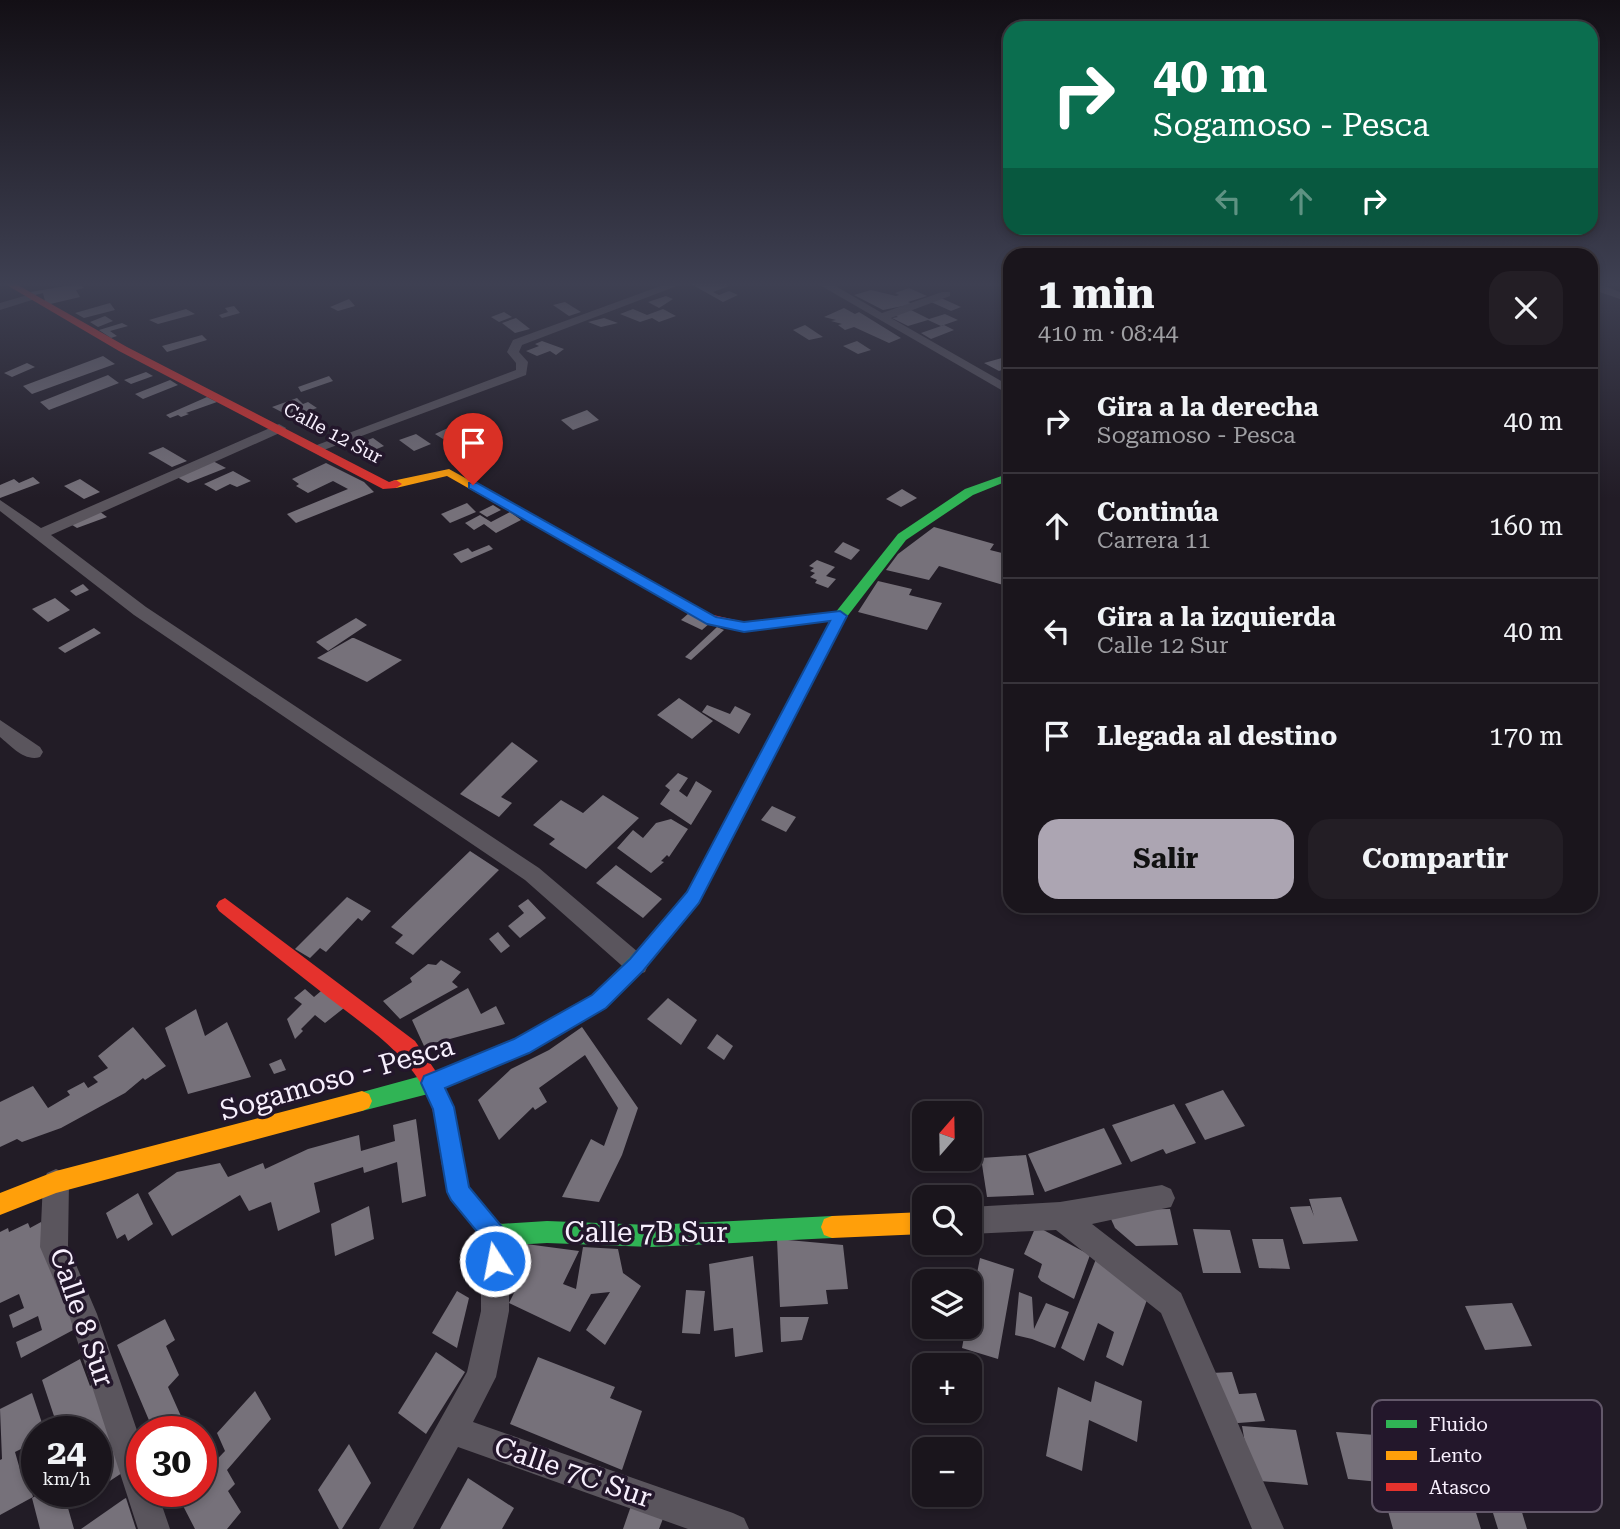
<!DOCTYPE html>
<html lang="es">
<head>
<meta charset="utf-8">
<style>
	:root { --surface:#1a151c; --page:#231e25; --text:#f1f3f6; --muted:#9f9fa3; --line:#38343b; --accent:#aca5b2 }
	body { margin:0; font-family:"Roboto Serif",serif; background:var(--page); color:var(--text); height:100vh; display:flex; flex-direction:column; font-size:26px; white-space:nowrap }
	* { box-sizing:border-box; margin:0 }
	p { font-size:23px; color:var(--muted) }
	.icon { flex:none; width:38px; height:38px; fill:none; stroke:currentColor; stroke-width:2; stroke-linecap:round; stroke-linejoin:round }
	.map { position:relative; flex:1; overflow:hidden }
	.drawer { position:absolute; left:1003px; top:248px; width:595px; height:665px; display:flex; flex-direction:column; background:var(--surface); border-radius:21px; box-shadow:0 4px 10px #0003,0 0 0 2px var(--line) }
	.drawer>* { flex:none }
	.guide { position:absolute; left:1003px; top:21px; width:595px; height:214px; border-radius:21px; box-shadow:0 4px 10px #0003,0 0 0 2px var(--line); background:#0b6e4f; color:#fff; overflow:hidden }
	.needle { width:46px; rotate:20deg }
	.fabs { position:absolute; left:912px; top:1101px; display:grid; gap:14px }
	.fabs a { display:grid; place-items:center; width:70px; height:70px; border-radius:14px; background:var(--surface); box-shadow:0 4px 10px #0003,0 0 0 2px var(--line); font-size:35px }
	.speed { position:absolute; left:21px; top:1416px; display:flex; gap:14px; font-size:35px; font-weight:700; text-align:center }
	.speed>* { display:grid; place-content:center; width:91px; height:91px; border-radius:50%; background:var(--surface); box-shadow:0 4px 10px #0003,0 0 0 2px var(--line); line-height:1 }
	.speed small { font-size:18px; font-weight:400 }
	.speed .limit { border:10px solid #d22; background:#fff; color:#111 }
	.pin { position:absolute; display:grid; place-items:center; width:60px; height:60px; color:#fff; margin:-72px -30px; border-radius:50% 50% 50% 0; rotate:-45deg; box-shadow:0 0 7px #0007 }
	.pin .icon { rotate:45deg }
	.me { position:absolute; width:77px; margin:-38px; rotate:349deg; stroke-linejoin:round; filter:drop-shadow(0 0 5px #0008) }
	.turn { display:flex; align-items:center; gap:24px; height:147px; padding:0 35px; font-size:32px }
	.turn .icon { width:91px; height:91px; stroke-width:2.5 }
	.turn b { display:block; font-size:49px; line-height:60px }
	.lanes { display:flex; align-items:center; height:66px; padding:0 35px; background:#0003; justify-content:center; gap:35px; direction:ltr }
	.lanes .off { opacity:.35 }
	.round { display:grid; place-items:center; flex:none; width:74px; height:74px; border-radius:21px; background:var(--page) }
	.summary { display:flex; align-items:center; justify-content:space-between; height:119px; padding:0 35px }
	h1 { font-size:42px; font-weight:700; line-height:52px }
	.action { display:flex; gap:14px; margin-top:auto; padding:14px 35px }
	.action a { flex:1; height:80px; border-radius:21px; background:var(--accent); color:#111; font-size:28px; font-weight:700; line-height:80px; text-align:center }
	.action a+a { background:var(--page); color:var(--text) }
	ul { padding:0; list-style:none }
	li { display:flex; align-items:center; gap:21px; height:105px; padding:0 35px; border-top:2px solid var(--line) }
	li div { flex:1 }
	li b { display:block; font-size:26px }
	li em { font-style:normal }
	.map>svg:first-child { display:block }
	.building { fill:#76717a }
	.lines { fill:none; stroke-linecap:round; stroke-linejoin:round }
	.street { fill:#5a555d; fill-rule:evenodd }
	.fast { fill:#30b455; fill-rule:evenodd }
	.slow { fill:#ff9f0a; fill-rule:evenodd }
	.jam { fill:#e5322d; fill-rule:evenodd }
	.route { fill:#1a73e8; stroke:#114b97; stroke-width:2 }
	.labels { text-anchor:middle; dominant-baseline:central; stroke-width:7; stroke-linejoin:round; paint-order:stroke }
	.far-street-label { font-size:19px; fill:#f7effd; stroke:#23172b }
	.near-street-label { font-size:28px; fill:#f7effd; stroke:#23172b }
	.key { fill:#23172b; stroke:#63586a; stroke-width:2 }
	.key-label { font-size:19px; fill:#f7effd }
</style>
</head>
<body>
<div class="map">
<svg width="1620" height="1529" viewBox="0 0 1620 1529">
	<rect width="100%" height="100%" fill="#221c26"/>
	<!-- building -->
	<g class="building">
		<polygon points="79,284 84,288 76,290 80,297 46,305 43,293 35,295 30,292"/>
		<polygon points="691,284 726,284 729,286 713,292 719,295 729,291 738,295 723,302"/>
		<polygon points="909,288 927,296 908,302 913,304 883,310 854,295 871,290 896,296 899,295 895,293"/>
		<polygon points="666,296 673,299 659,308 648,302"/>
		<polygon points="941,298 961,307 951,311 931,302"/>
		<polygon points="349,299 355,306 338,311 330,307"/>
		<polygon points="565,302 581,312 569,316 553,305"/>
		<polygon points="110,303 115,310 84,318 75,313"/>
		<polygon points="234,306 240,313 222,318 219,315 228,312 225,308"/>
		<polygon points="844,308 855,314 859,312 901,338 889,343 854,327 845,330 838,325 842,324 831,321 836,320 824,317"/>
		<polygon points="186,309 195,314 158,324 149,320"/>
		<polygon points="633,309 647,315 663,309 676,316 659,322 652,318 640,322 620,314"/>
		<polygon points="909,309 929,319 945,314 958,320 941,326 928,320 908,326 892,318 898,317 894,315"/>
		<polygon points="504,312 512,317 499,322 491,317"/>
		<polygon points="105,316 113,321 98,327 90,322"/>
		<polygon points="516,318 530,329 515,333 502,323"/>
		<polygon points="604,318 618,323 601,327 588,322"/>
		<polygon points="122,323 128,326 110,331 117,336 111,338 99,330"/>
		<polygon points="805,325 823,337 809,340 793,330"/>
		<polygon points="944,325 954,330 931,339 921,333"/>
		<polygon points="202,335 207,340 167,352 162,346"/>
		<polygon points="542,341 564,349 556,355 550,351 537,356 526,351 539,346 535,344"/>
		<polygon points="857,341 871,350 858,354 843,346"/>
		<polygon points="103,356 115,364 32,394 23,386"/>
		<polygon points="1002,358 1010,360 1010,367 999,371 984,363"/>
		<polygon points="27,363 35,367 12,377 4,373"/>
		<polygon points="146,372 153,376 131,384 124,380"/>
		<polygon points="108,375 119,383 49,410 40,402"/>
		<polygon points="329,376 333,381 301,392 298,387"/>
		<polygon points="170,380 178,385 143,399 135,394"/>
		<polygon points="207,397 217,402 186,413 189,414 181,417 178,415 170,418 166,415"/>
		<polygon points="297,398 303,404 308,402 317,408 291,417 272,407"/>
		<polygon points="587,410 599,420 573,430 561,420"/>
		<polygon points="450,427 462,434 452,439 447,437 443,439 435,434"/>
		<polygon points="416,434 431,444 414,451 399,440"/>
		<polygon points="475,437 487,446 456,459 444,450"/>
		<polygon points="373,438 384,446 367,453 354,445"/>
		<polygon points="163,447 187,461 172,467 148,453"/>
		<polygon points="211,460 226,468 188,483 177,477"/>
		<polygon points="326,463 364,482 374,492 296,523 287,514 348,489 333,481 308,493 296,486 299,484 292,479"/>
		<polygon points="233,471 251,481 237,487 230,484 216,491 204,484"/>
		<polygon points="33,477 40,483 0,498 0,485 14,479 19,483"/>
		<polygon points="80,479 100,492 84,499 64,486"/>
		<polygon points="902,489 917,498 901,507 886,499"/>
		<polygon points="467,503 476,512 450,523 441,514"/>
		<polygon points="493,505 501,510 487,517 479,512"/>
		<polygon points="99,511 107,517 77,528 69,523"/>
		<polygon points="510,512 521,520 496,533 484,524 474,530 465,523 480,515 491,522"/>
		<polygon points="934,527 994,544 990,550 1010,555 1010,587 939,566 929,580 886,570 898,554"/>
		<polygon points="843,542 860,550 851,560 834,552"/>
		<polygon points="489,545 493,549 461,563 453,554 468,548 472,552"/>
		<polygon points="817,560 835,567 826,576 836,579 828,588 815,583 817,580 810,577 815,573 810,571 814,568 809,566"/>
		<polygon points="878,581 912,589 909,595 942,603 927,630 858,612"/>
		<polygon points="83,584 89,590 76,596 70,591"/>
		<polygon points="55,598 70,610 48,622 32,609"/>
		<polygon points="689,613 710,623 702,630 681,620"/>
		<polygon points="356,618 367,625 328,651 316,642"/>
		<polygon points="717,627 724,630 691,660 685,657"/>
		<polygon points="94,628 101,633 65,653 58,648"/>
		<polygon points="352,638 354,638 402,660 367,682 317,658"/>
		<polygon points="679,698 713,721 692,739 657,715"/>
		<polygon points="707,705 730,714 735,706 751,714 739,734 702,712"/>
		<polygon points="512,742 538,761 501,797 512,803 499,817 460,794"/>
		<polygon points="678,773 688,778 679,791 687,797 696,781 712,791 691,825 660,804 670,790 665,786"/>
		<polygon points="603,795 639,818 586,869 549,844 555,839 533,825 561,800 583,813"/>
		<polygon points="772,806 796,817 786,832 761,820"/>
		<polygon points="671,819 688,829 669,857 667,855 661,861 664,862 651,873 617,848 633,830 643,838 656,823"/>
		<polygon points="470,851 499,870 413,955 395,943 403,935 391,927"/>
		<polygon points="616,865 662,899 643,918 596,883"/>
		<polygon points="347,897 371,911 362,921 358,918 326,952 320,948 310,958 295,949"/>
		<polygon points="528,899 546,918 520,938 508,926 524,913 518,906"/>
		<polygon points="498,932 510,946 501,953 489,939"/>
		<polygon points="441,960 461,972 452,982 458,987 400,1019 383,1001 412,982 410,978 428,964 436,965"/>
		<polygon points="327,986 349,1004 325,1023 315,1015 301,1029 303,1031 295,1039 287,1019 302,1004 294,998 305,989 314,997"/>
		<polygon points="468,988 481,1014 496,1006 505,1024 424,1046 412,1020"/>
		<polygon points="668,998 697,1020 681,1045 647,1019"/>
		<polygon points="196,1009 205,1036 227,1022 251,1077 188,1094 165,1028"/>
		<polygon points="133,1027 166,1066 145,1080 143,1078 125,1093 61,1128 22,1142 17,1139 0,1147 0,1102 33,1086 48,1108 70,1095 67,1091 84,1082 88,1088 98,1082 93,1077 108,1068 98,1056"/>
		<polygon points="582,1027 638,1108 622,1155 599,1202 562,1197 591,1139 604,1146 618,1108 585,1055 539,1088 547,1102 535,1110 533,1107 499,1140 478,1100 511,1069 549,1050"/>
		<polygon points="717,1034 733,1046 724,1060 707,1048"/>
		<polygon points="281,1059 286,1070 274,1074 269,1064"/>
		<polygon points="1223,1090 1245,1126 1205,1140 1185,1104"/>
		<polygon points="1174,1104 1196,1143 1166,1154 1163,1149 1131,1162 1112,1125"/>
		<polygon points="416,1119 426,1196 402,1203 397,1162 364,1173 363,1167 314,1183 320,1212 278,1231 271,1202 249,1211 240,1195 172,1236 148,1193 177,1172 220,1163 228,1177 263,1163 265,1169 308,1149 359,1135 361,1151 395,1141 393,1125"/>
		<polygon points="1104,1128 1122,1164 1045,1192 1028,1154"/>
		<polygon points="1026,1155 1034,1195 987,1197 981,1158"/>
		<polygon points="138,1193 153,1224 128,1241 125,1234 117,1239 106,1213"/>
		<polygon points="1341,1197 1358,1241 1303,1244 1290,1207 1310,1206 1314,1216 1309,1199"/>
		<polygon points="369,1206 374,1239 335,1256 331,1224"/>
		<polygon points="1170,1209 1178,1245 1136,1246 1115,1228 1107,1210"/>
		<polygon points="41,1222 69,1316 72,1315 75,1329 21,1358 16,1342 42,1330 38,1316 13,1328 9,1315 24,1308 19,1294 0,1303 0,1232 8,1228 9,1232 28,1223 30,1228"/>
		<polygon points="1036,1226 1090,1255 1074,1299 1041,1281 1038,1277 1042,1264 1024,1254"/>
		<polygon points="1193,1229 1230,1230 1241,1273 1203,1273"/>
		<polygon points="777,1239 843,1245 848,1289 826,1290 828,1304 780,1307"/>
		<polygon points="1252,1239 1283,1239 1290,1269 1259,1268"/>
		<polygon points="526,1244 579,1251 563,1284 576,1289 583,1247 618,1249 623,1273 641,1286 605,1345 586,1330 610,1292 591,1294 570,1332 509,1303 520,1281 508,1276"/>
		<polygon points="753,1256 763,1352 735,1357 733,1328 714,1331 709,1264"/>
		<polygon points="980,1258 1014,1269 998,1359 962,1348 966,1326 970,1326 970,1309"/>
		<polygon points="1096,1259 1148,1297 1123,1366 1106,1357 1114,1332 1098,1323 1084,1361 1061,1348"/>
		<polygon points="686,1290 705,1291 700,1334 682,1333"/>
		<polygon points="457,1291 469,1298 457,1348 432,1333"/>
		<polygon points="1019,1292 1032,1297 1034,1329 1046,1303 1069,1312 1055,1348 1032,1339 1015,1335"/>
		<polygon points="1512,1303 1532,1346 1485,1350 1465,1306"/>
		<polygon points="780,1317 809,1317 802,1340 781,1342"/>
		<polygon points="165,1319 175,1340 166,1346 179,1375 168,1387 188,1432 154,1432 117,1345"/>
		<polygon points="436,1352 465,1372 426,1434 398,1413"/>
		<polygon points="538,1357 615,1387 610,1398 642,1411 622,1470 510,1424"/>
		<polygon points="80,1359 90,1386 94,1383 122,1473 96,1490 96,1432 37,1432 37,1441 15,1452 21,1473 27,1469 33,1497 0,1515 0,1460 2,1459 0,1409 32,1393 43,1426 55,1419 42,1380"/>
		<polygon points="1232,1372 1239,1394 1256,1393 1265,1421 1225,1424 1211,1373"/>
		<polygon points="1095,1381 1142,1401 1137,1442 1089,1420 1082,1471 1046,1456 1058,1387 1091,1402"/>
		<polygon points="255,1391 271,1419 227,1470 235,1484 228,1491 241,1512 227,1529 195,1529 180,1500 188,1491 201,1491 201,1476 225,1451 217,1433"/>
		<polygon points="1242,1426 1296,1430 1308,1485 1248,1480 1248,1460"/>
		<polygon points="1336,1432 1454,1441 1481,1529 1393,1529 1380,1482 1348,1479"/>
		<polygon points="349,1444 371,1483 342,1529 339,1529 318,1490"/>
		<polygon points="468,1478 514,1508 502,1529 440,1529"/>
		<polygon points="44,1491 94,1491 68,1508 74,1529 40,1529 32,1498"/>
		<polygon points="1488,1497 1518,1499 1527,1529 1498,1529"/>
		<polygon points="126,1498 136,1529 81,1529 124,1499"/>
		<polygon points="632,1503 664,1516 659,1529 623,1529"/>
	</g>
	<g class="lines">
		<!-- street -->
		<g class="street">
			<polygon points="666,284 682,284 522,345 519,352 528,362 526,375 321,451 311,451 309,448 516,370 516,363 507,352 513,340"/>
			<polygon points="818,284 832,284 882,313 942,292 950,292 950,296 891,318 1010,386 1010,395"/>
			<polygon points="1591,284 1599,284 1620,292 1620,299 1591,289"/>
			<polygon points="31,294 35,295 35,299 0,310 0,303"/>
			<polygon points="279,424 286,428 284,431 51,535 146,607 539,868 645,958 648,965 645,972 637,975 629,972 525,880 134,615 0,511 0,500 41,528"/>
			<path d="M0,720l40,27 3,5 -3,5c-15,5 -29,-11 -40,-20z"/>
			<polygon points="56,1169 65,1173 69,1182 68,1246 97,1314 142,1445 142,1491 157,1491 170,1529 138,1529 69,1315 40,1247 43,1182 47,1173"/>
			<polygon points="1162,1185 1171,1189 1175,1198 1171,1207 1092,1224 1181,1293 1284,1529 1252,1529 1161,1313 1056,1230 970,1234 970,1207 1060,1202"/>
			<polygon points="495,1221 505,1225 509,1235 509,1311 496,1377 473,1422 733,1513 744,1518 749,1529 688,1529 458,1447 413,1529 379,1529 467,1372 481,1311 481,1235 485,1225"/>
		</g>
		<!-- fast -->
		<g class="fast">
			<polygon points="1010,473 1010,480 973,495 906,540 846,618 835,638 825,638 823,635 835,613 898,534 965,489"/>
			<polygon points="652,939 658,941 661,947 658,953 606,1008 528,1053 432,1093 362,1111 355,1108 352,1101 355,1094 432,1073 514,1039 592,996 646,941"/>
			<path d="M474,1199l8,3 18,22 47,-3 104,4 181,-9 8,3 3,8 -3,8 -8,3 -181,9 -104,-4 -52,3c-14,-5 -26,-22 -32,-36l3,-8z"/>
		</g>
		<!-- slow -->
		<g class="slow">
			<polygon points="449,469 714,616 716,619 709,624 704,622 447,476 396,488 390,484 392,481"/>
			<polygon points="830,630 837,635 699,903 658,953 652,955 646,953 643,947 646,941 687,893 823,635"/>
			<polygon points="362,1091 369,1094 372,1101 369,1108 362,1111 56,1193 0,1215 0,1193 56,1171"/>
			<polygon points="924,1212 924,1234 832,1238 824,1235 821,1227 824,1219 832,1216"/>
		</g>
		<!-- jam -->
		<g class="jam">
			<polygon points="5,284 16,284 127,347 389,482 396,480 402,484 396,488 383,489 119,351"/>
			<polygon points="840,611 847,616 845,619 744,632 704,622 702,619 709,614 744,622"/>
			<path d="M225,898l190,143 24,35 11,24 19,87 16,23 -3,8 -8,3c-41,-17 -29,-95 -49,-131 -23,-41 -60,-64 -96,-92 -37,-29 -74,-58 -110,-87l-3,-5 3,-5z"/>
		</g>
	</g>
	<!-- sky -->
	<linearGradient id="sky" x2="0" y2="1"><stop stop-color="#130f15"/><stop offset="0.57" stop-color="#3e4052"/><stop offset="1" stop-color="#3e4052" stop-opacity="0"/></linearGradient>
	<rect width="1620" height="498" fill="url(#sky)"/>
	<!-- route -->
	<path class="route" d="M469,483h8l239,134 28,5 96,-11 7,5 -148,287 -56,68 -37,37 -77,45 -84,35 9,19 15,80 34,41c5,12 5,28 0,41l-8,3 -8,-3 -4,-8 1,-21 -33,-40 -4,-8 -14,-83 -12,-26 3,-7 90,-37 78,-44 38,-36 57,-67 143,-271 -86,11 -37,-8 -238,-136z"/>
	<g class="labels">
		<!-- far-street labels -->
		<g class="far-street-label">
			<text transform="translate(333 433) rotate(28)">Calle 12 Sur</text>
		</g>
		<!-- near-street labels -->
		<g class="near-street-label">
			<text transform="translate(337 1078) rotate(-16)">Sogamoso - Pesca</text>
			<text x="646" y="1232">Calle 7B Sur</text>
			<text transform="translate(82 1317) rotate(71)">Calle 8 Sur</text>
			<text transform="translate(573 1472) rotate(19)">Calle 7C Sur</text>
		</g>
	</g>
	<!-- legend -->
	<rect x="1372" y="1400" width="230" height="112" rx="10" class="key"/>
	<rect x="1386" y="1420" width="31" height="8" fill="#30b455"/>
	<rect x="1386" y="1451" width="31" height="9" fill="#ff9f0a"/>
	<rect x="1386" y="1483" width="31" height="8" fill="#e5322d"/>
	<g class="key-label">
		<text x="1429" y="1431">Fluido</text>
		<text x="1429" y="1462">Lento</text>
		<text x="1429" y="1494">Atasco</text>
	</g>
</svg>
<div class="fabs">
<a><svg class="needle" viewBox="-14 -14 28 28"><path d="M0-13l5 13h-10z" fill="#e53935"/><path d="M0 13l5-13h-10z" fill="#9f9fa3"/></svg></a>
<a><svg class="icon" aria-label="search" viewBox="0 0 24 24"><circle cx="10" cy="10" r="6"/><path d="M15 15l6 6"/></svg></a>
<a><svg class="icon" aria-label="layers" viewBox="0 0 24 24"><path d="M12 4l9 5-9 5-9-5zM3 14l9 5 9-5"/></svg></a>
<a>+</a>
<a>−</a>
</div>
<div class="speed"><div>24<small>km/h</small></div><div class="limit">30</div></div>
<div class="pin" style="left:473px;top:485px;background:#d93025"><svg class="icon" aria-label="arrive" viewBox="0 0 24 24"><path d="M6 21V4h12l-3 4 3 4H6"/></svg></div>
<svg class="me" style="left:495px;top:1261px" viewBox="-20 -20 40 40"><circle r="17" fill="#1a73e8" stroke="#fff" stroke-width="3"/><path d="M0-11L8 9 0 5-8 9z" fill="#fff"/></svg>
<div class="guide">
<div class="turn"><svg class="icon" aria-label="right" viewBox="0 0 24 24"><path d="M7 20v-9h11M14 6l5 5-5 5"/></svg><div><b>40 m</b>Sogamoso - Pesca</div></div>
<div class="lanes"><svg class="icon off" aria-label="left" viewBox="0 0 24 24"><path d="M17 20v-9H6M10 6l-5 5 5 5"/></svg><svg class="icon off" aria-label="ahead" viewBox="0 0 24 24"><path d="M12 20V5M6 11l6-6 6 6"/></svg><svg class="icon" aria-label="right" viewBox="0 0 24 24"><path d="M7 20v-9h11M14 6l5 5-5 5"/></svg></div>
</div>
<section class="drawer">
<div class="summary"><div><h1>1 min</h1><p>410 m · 08:44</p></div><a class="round"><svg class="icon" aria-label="close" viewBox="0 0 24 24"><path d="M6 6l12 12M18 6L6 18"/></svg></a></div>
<ul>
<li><svg class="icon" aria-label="right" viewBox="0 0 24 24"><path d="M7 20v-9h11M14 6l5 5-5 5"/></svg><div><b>Gira a la derecha</b><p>Sogamoso - Pesca</p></div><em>40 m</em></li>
<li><svg class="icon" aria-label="ahead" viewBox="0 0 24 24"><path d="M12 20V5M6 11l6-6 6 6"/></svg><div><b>Continúa</b><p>Carrera 11</p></div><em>160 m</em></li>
<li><svg class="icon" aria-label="left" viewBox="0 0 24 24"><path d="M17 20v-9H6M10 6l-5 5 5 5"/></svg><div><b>Gira a la izquierda</b><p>Calle 12 Sur</p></div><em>40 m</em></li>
<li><svg class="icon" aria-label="arrive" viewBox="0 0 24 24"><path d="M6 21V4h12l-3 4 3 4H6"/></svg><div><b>Llegada al destino</b></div><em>170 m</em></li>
</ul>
<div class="action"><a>Salir</a><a>Compartir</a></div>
</section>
</div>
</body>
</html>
